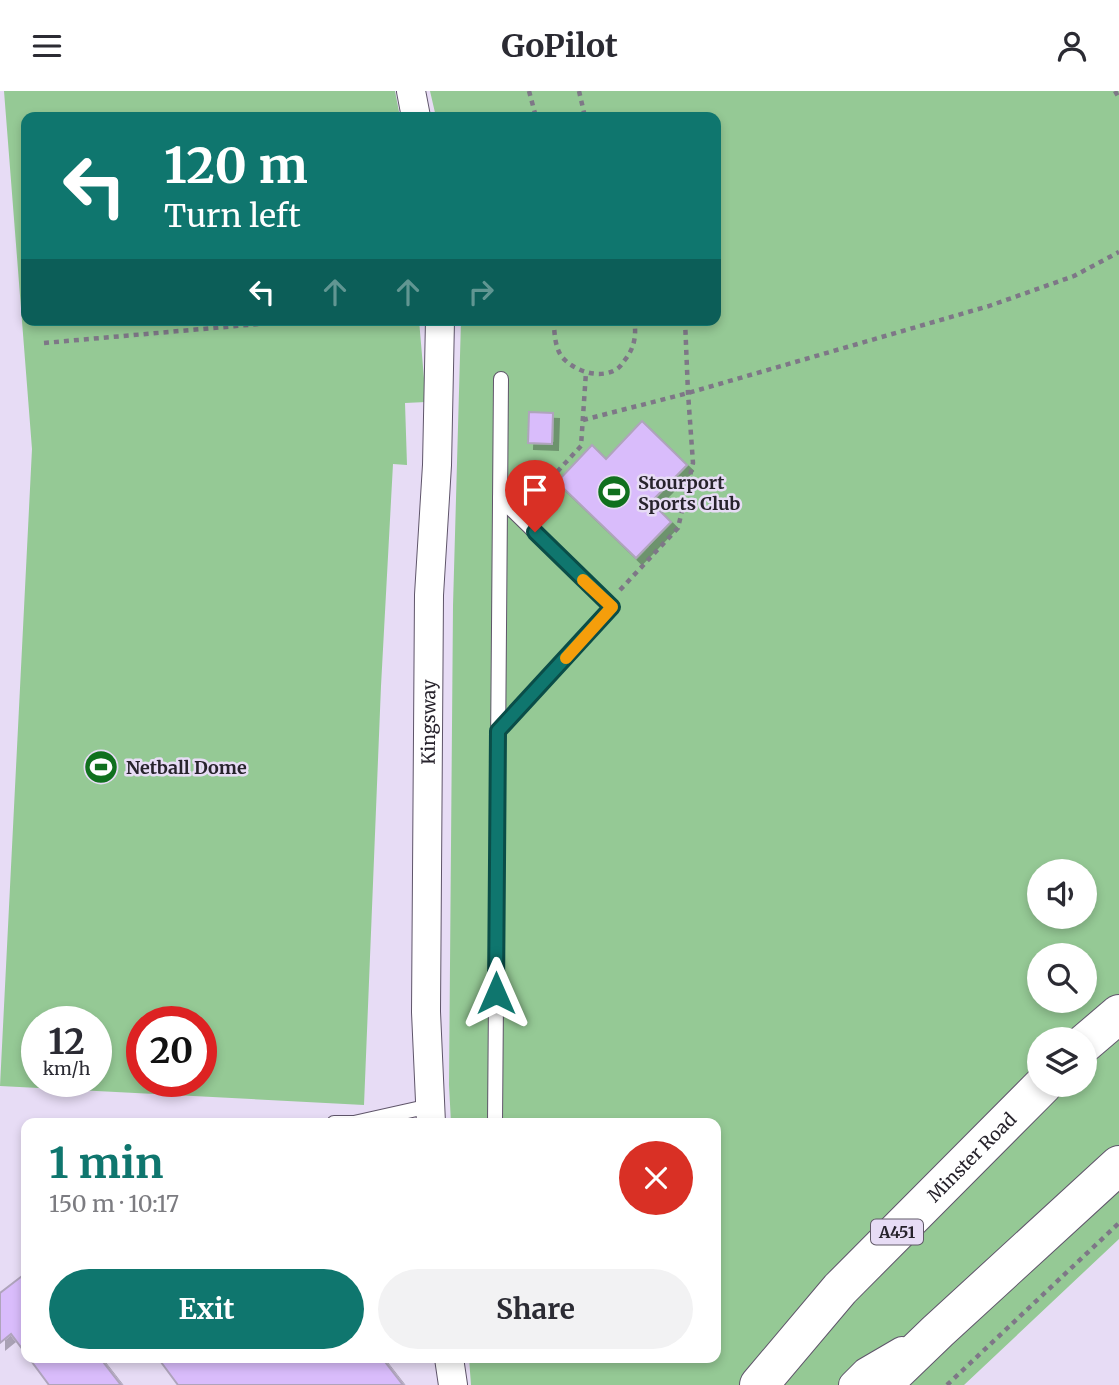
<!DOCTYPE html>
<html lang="en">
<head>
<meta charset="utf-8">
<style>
	:root { --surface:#fff; --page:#f2f2f3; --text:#2b2b33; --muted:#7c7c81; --accent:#0f766e }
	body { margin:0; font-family:Merriweather,serif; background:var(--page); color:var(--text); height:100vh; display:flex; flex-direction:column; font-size:26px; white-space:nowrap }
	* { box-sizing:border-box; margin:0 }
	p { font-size:23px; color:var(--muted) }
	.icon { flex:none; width:38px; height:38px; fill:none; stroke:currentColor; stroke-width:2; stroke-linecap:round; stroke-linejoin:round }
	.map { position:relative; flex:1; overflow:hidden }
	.panel { position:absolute; left:21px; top:1027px; width:700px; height:245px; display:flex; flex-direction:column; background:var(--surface); border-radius:14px; box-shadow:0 4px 10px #0003 }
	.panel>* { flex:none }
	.top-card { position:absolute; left:21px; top:21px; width:700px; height:214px; border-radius:14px; box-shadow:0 4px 10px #0003; background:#0f766e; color:#fff; overflow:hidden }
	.tools { position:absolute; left:1027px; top:768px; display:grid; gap:14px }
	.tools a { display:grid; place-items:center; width:70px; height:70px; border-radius:50%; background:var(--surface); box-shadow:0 4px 10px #0003; font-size:35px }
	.speed { position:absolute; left:21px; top:915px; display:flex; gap:14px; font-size:35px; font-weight:700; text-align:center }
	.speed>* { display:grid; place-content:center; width:91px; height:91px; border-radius:50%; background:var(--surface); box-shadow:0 4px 10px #0003; line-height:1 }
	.speed small { font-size:18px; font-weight:400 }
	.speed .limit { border:10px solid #d22; background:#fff; color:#111 }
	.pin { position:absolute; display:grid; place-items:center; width:60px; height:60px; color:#fff; margin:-72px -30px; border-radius:50% 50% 50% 0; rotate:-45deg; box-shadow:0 0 7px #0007 }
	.pin .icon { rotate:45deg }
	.me { position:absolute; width:77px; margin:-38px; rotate:0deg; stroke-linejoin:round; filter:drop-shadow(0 0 5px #0008) }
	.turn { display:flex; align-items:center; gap:24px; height:147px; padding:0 28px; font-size:32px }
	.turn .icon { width:91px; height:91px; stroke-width:2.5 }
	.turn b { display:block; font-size:49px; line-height:60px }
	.lanes { display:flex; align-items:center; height:66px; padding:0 28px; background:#0003; justify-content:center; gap:35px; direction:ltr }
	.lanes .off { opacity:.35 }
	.round { display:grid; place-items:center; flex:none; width:74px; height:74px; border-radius:37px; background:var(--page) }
	.head { display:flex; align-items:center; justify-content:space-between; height:119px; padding:0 28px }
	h1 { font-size:42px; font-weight:700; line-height:52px; color:var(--accent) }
	.button { display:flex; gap:14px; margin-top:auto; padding:14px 28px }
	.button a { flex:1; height:80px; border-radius:42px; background:var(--accent); color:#fff; font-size:28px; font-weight:700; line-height:80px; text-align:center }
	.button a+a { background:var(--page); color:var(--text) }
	header { display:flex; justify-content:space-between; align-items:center; height:91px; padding:0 28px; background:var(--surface); font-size:32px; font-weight:700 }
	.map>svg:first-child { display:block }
	.green { fill:#95c995; fill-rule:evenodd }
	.building { fill:#d9bcfb; stroke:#afa4bc; stroke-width:2; filter:url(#shadow) }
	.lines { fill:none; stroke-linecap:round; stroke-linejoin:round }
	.lane-casing { stroke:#5f556a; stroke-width:16 }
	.street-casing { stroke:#5f556a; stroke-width:30 }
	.primary-casing { stroke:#5f556a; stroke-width:40 }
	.path { stroke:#7e7787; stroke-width:4.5; stroke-dasharray:5 5; stroke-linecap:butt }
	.lane { stroke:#fff; stroke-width:14 }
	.street { stroke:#fff; stroke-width:28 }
	.primary { stroke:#fff; stroke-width:38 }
	.route-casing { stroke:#0a4d48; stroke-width:18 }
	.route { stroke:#0f766e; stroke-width:12 }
	.slow { stroke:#f59e0b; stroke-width:12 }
	.labels { text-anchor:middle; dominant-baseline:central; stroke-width:5; stroke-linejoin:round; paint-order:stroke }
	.shield { fill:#e7dcf5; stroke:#615a68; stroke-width:2 }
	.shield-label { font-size:16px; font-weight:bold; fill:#27232c }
	.poi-label { font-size:18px; font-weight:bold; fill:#27232c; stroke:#e7dcf5; text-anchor:start }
	.street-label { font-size:18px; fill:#27232c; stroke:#e7dcf5 }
</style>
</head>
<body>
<header><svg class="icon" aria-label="menu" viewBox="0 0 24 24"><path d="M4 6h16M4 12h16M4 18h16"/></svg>GoPilot<svg class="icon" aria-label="person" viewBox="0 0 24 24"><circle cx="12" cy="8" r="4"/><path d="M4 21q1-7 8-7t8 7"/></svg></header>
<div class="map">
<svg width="1119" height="1294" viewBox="0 0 1119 1294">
	<defs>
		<filter id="shadow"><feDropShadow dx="6" dy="6" stdDeviation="0" flood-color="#0004"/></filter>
	</defs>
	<rect width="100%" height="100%" fill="#e7dcf5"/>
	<!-- green -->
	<g class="green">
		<path d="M4,0h391l5,26h-374v203h393l7,82 -21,1 2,62 -14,-1 -12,222 -17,419 -364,-19 32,-637zM37,931h59v59h-59zM142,931h59v59h-59z"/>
		<path d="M430,0h689v1148l-155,146h-493l-2,-27h247v-235h-265l-2,-38 4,-479 8,-286h255v-203h-280zM1040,780h45v46h-45zM1040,864h45v46h-45zM1040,948h45v46h-45z"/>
	</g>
	<!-- building -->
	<g class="building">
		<polygon points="529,321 553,322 552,353 528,352"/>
		<polygon points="642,330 687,374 651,411 671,431 636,467 557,391 592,354 606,368"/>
		<polygon points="26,1182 26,1263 11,1243 0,1252 0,1202"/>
		<polygon points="29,1267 100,1267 121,1294 49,1294"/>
		<polygon points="158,1267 382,1267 403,1294 178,1294"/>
	</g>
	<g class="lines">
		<!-- lane casing -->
		<g class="lane-casing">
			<g id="lane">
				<polyline points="498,640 612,516 500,407"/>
				<polyline points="334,1032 354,1032 430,1015"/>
				<polyline points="495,1032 501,288"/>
			</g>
		</g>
		<!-- street casing -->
		<g class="street-casing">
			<g id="street">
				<polyline points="411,0 416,26"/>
				<path id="s1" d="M431,1032l-5,-111 3,-417 8,-130 3,-145"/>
				<polyline points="449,1267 453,1294"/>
				<polyline points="853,1294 866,1281 902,1260"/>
			</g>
		</g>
		<!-- primary casing -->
		<g class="primary-casing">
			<g id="primary">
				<polyline points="1085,952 1119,923"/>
				<path id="s2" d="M759,1294l81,-96 203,-204"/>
				<polyline points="882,1294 938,1240 1119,1074"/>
			</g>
		</g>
		<!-- path -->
		<g class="path">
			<polyline points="529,0 536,26"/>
			<polyline points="579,0 585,26"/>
			<polyline points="1115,0 1119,7"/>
			<path d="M554,229c0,12 1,28 8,37 12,14 38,23 55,12 3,-2 5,-5 7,-8 10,-12 13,-25 10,-41"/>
			<polyline points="44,252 304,229"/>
			<polyline points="583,329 688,302 989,215 1074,185 1119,161"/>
			<polyline points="530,410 581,355 586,281"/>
			<polyline points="620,499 678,437 693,372 688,302 685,229"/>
			<polyline points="947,1294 1119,1132"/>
		</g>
		<!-- lane -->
		<use href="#lane" class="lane"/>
		<!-- street -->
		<use href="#street" class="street"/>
		<!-- primary -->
		<use href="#primary" class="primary"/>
	</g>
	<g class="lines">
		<!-- route casing -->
		<g class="route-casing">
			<polyline id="route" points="496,902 498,640 612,516 535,441"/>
		</g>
		<!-- route -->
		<use href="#route" class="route"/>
		<!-- slow -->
		<polyline class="slow" points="566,567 612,516 583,489"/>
	</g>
	<!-- icons -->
	<defs>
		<g id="stadium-disc" transform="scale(1.75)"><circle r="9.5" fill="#10701e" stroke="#e7dcf5"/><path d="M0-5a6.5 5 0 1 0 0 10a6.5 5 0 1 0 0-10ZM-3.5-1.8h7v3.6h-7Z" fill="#fff"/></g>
	</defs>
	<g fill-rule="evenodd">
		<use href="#stadium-disc" x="614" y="401"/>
		<use href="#stadium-disc" x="101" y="676"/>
	</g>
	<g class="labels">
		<!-- shield labels -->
		<rect class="shield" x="871" y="1128.5" width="52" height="25" rx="5"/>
		<g class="shield-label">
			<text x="897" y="1141">A451</text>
		</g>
		<!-- poi labels -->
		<g class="poi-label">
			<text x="638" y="391">Stourport<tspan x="638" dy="21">Sports Club</tspan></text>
			<text x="126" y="676">Netball Dome</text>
		</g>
		<!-- street labels -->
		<g class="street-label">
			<text stroke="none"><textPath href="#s1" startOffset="401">Kingsway</textPath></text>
			<text stroke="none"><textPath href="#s2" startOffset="312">Minster Road</textPath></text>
		</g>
	</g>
</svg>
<div class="tools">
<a><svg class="icon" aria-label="sound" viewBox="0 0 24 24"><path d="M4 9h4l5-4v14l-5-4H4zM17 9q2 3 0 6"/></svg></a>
<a><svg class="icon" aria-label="search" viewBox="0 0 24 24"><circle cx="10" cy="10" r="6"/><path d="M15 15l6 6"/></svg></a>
<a><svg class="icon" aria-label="layers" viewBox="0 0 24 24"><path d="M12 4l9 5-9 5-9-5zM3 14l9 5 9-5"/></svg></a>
</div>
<div class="speed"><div>12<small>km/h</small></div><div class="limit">20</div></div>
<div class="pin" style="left:535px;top:441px;background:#d93025"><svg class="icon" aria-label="arrive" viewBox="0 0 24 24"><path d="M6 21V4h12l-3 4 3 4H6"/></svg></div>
<svg class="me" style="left:496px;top:902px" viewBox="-20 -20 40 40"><path d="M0-17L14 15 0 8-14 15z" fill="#0f766e" stroke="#fff" stroke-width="4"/></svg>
<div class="top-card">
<div class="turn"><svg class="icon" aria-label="left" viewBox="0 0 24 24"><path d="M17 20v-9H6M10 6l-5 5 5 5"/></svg><div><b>120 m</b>Turn left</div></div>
<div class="lanes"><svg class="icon" aria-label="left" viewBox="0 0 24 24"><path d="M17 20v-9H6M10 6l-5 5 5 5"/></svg><svg class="icon off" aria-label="ahead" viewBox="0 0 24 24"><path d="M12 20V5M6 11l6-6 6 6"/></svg><svg class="icon off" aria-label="ahead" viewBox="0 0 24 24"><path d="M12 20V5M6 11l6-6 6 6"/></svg><svg class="icon off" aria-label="right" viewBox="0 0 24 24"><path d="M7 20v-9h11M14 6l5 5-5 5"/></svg></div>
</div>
<section class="panel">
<div class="head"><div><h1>1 min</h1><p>150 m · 10:17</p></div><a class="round" style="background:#d93025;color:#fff"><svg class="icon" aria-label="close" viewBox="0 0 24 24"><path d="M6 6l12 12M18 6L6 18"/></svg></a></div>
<div class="button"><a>Exit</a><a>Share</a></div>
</section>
</div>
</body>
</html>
